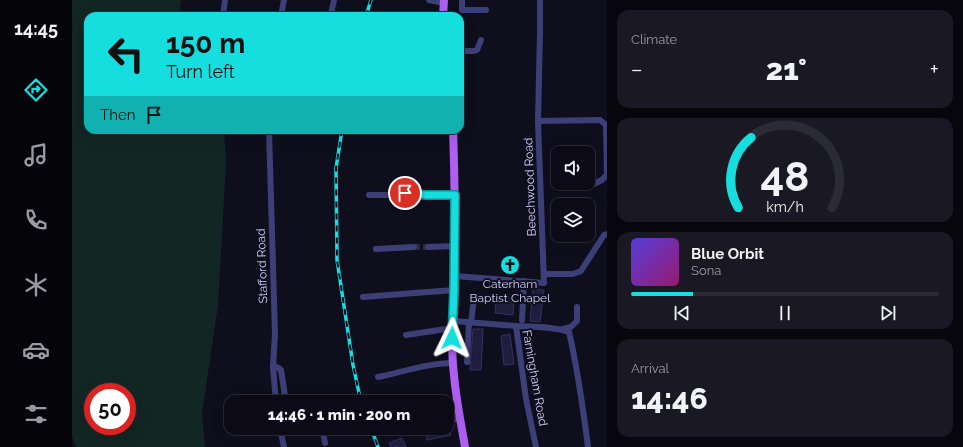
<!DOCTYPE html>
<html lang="en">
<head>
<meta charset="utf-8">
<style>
  body { margin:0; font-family:Raleway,sans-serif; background:#191823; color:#f1f3f6; height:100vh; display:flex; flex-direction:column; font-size:15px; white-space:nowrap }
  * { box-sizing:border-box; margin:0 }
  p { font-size:13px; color:#9a9aa1 }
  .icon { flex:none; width:22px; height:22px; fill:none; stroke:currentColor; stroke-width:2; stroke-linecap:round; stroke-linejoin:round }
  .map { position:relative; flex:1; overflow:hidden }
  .details { display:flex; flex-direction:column; gap:10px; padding:10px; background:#06060c; width:356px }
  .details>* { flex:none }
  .guide { position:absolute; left:12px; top:12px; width:380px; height:122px; border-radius:12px; box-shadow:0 4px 16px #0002,0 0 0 1px #2b2b35; background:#16dedf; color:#111; overflow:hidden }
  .controls { position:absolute; left:479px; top:146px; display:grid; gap:8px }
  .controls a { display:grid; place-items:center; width:44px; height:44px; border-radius:8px; background:#0b0a16; box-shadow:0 4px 16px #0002,0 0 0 1px #2b2b35; font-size:20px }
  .speed { position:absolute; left:12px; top:383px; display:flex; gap:8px; font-size:20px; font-weight:700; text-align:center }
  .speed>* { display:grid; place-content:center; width:52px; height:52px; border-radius:50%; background:#0b0a16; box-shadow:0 4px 16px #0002,0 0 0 1px #2b2b35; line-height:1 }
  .speed .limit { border:6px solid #d22; background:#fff; color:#111 }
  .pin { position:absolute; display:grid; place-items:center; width:34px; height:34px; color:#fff; margin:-17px; border:2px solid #fff; border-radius:50%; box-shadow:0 1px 4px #0007 }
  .me { position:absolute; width:44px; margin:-22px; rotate:2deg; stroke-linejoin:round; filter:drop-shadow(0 0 3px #0008) }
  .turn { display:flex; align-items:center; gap:14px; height:84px; padding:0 16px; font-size:18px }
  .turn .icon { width:52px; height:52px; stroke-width:2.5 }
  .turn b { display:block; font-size:28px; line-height:34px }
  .then { display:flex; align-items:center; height:38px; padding:0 16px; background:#0003; gap:8px; font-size:15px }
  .big { font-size:30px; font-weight:800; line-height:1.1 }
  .details .tile { flex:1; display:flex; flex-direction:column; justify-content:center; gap:6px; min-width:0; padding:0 14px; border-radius:12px; background:#191823 }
  .details .dial { align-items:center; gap:0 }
  .dial svg { height:104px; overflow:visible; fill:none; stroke:#2b2b35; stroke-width:7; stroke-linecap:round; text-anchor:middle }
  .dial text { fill:#f1f3f6; stroke:none }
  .song { display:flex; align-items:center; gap:12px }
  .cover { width:48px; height:48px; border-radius:6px; background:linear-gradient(135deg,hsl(250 70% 55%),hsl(320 70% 35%)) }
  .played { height:4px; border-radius:2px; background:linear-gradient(90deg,#16dedf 20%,#2b2b35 20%) }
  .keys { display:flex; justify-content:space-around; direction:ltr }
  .heat { display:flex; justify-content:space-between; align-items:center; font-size:22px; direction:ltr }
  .trip { position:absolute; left:152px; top:395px; width:230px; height:40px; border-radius:12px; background:#0b0a16; box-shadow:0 4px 16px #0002,0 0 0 1px #2b2b35; font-weight:800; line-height:40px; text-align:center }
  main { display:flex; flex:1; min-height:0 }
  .tab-bar { display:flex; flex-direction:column; width:72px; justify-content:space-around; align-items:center; background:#040409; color:#9a9aa1 }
  .tab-bar .icon { width:28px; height:28px }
  .tab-bar .on { color:#16dedf }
  .tab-bar b { font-size:18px; color:#f1f3f6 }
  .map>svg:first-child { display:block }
</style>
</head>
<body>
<main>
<nav class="tab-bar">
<b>14:45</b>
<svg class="icon on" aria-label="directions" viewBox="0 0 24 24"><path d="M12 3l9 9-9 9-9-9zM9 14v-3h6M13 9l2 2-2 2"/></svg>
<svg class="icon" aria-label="music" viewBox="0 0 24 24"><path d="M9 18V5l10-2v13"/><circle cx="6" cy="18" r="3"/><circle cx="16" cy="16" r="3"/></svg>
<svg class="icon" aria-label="phone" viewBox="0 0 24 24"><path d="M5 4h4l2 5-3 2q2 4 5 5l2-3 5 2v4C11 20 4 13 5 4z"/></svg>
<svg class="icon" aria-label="climate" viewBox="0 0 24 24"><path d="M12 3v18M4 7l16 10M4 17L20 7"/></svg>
<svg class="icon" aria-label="car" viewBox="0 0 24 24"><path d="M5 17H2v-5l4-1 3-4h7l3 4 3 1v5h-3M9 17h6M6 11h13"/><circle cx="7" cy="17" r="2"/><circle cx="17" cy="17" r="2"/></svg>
<svg class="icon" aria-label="filters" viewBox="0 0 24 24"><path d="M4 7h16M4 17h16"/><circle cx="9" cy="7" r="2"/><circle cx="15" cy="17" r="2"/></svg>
</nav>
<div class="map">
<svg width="535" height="447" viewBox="0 0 535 447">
  <rect width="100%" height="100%" fill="#0f0e1d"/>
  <path fill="#122624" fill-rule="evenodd" d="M0,0H109L107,16H16V130H152L154,163L146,305L130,414L133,447H4L0,436ZM21,392H55V426H21Z"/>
  <g fill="#1f1c3c" stroke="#363066">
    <polygon points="434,258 443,258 443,272 433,272"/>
    <polygon points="461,289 472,290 468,322 458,321"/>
    <polygon points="424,298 442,299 441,315 423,313"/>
    <polygon points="401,329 411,329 409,370 398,370"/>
    <polygon points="438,334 442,364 432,365 429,336"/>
    <polygon points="352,428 377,428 379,435 355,440"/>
    <polygon points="330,438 334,447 319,447 317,443"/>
  </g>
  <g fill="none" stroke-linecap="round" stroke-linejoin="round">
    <polyline stroke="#2c2b3e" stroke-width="6" stroke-dasharray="6 3" stroke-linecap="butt" points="342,247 356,247"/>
    <g stroke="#3d4078" stroke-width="6">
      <polyline points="357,0 372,3"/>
      <polyline points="390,0 390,10 414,10"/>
      <polyline points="259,14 262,0"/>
      <polyline points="151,16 153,0"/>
      <polyline points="209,16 212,0"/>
      <polyline points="388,51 402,51 405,50 409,40"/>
      <path d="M466,121L528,120L534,125L535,175C526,186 515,185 502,188"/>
      <polyline points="197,130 203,334 201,367 204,402"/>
      <polyline points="297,195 326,195 339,193 354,195 383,195"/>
      <polyline points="356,247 383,246"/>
      <polyline points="304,249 342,247"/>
      <polyline points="472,274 501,274 509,271 532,235 535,234"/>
      <polyline points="383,276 472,283 466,121 468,32 468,0"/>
      <polyline points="291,297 382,290"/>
      <polyline points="450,320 452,281"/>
      <polyline points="381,321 444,326 454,399 464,447"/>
      <polyline points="399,323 402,298"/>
      <path d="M444,326C461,327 480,326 497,332C506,370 511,408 516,447"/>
      <polyline points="491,329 499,327 505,321 505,307"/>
      <polyline points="334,335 381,328"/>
      <polyline points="395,362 397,322"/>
      <polyline points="201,367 205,367 209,370 214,402"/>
      <path d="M306,377C330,372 356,363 381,363"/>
      <polyline points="376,421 388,418"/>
      <polyline points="208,428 212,447"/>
      <polyline points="250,428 253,443"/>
      <polyline points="331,432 345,428"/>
    </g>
    <g stroke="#ad60f0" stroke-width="8">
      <polyline points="371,16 372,0"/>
      <path d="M381,130C383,180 383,229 383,278C382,311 378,343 382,375C384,399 389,423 393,447"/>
    </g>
    <defs>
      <g id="rail">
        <polyline points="294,16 299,0"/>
        <polyline points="270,130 264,168 265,260 281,365 289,402"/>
        <polyline points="299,428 306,447"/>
      </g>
    </defs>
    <use href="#rail" stroke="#16dedf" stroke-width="3.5"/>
    <use href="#rail" stroke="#0f0e1d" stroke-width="2" stroke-dasharray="6" stroke-linecap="butt"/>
  </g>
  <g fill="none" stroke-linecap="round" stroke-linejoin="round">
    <defs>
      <polyline id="route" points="333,193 354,195 383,195 382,290 380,338"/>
    </defs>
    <use href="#route" stroke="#0e9091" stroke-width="10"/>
    <use href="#route" stroke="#16dedf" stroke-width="7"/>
  </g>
  <defs>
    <symbol id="church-disc" viewBox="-11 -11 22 22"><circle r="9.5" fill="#16dedf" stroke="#0f0e1d"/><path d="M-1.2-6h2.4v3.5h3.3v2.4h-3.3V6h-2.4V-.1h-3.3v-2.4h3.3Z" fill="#111"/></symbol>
  </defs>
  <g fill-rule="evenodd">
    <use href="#church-disc" x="427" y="254" width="22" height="22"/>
  </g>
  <g text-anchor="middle" stroke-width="4" stroke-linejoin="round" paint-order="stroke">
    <g font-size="12" fill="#d0cffa" stroke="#0f0e1d">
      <text transform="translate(458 187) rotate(-92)" y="4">Beechwood Road</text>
      <text transform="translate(190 266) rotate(-92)" y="4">Stafford Road</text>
      <text transform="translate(463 378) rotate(80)" y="4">Farningham Road</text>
    </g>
    <g font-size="12" fill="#d0cffa" stroke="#0f0e1d">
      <text x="438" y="288">Caterham<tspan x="438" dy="14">Baptist Chapel</tspan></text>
    </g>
  </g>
</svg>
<div class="controls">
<a><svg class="icon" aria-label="sound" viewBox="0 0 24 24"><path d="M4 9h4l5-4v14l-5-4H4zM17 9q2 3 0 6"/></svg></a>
<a><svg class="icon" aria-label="layers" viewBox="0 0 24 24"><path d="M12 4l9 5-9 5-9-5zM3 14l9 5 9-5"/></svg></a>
</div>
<div class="speed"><div class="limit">50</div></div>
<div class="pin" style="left:333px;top:193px;background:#d93025"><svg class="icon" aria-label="arrive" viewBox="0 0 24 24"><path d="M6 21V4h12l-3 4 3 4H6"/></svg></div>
<svg class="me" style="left:380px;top:338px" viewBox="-20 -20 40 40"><path d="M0-17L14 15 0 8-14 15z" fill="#16dedf" stroke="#fff" stroke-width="4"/></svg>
<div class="trip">14:46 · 1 min · 200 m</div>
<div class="guide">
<div class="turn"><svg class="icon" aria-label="left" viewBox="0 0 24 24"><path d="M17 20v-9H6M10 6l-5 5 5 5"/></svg><div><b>150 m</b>Turn left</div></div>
<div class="then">Then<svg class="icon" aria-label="arrive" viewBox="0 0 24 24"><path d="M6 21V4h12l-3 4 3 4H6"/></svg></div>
</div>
</div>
<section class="details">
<div class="tile"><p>Climate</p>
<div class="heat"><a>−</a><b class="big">21°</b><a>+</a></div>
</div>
<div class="tile dial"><svg viewBox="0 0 100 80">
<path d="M14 69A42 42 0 1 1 86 69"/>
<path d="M14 69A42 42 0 0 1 24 15" stroke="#16dedf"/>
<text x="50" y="56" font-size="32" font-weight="700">48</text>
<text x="50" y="72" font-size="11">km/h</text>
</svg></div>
<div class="tile">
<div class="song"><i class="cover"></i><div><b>Blue Orbit</b><p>Sona</p></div></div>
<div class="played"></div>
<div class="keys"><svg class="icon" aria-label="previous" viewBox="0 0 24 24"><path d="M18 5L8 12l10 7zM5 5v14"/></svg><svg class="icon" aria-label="pause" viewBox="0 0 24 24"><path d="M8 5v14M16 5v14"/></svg><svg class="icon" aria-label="next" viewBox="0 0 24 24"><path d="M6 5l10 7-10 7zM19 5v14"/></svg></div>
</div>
<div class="tile"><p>Arrival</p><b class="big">14:46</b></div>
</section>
</main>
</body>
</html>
